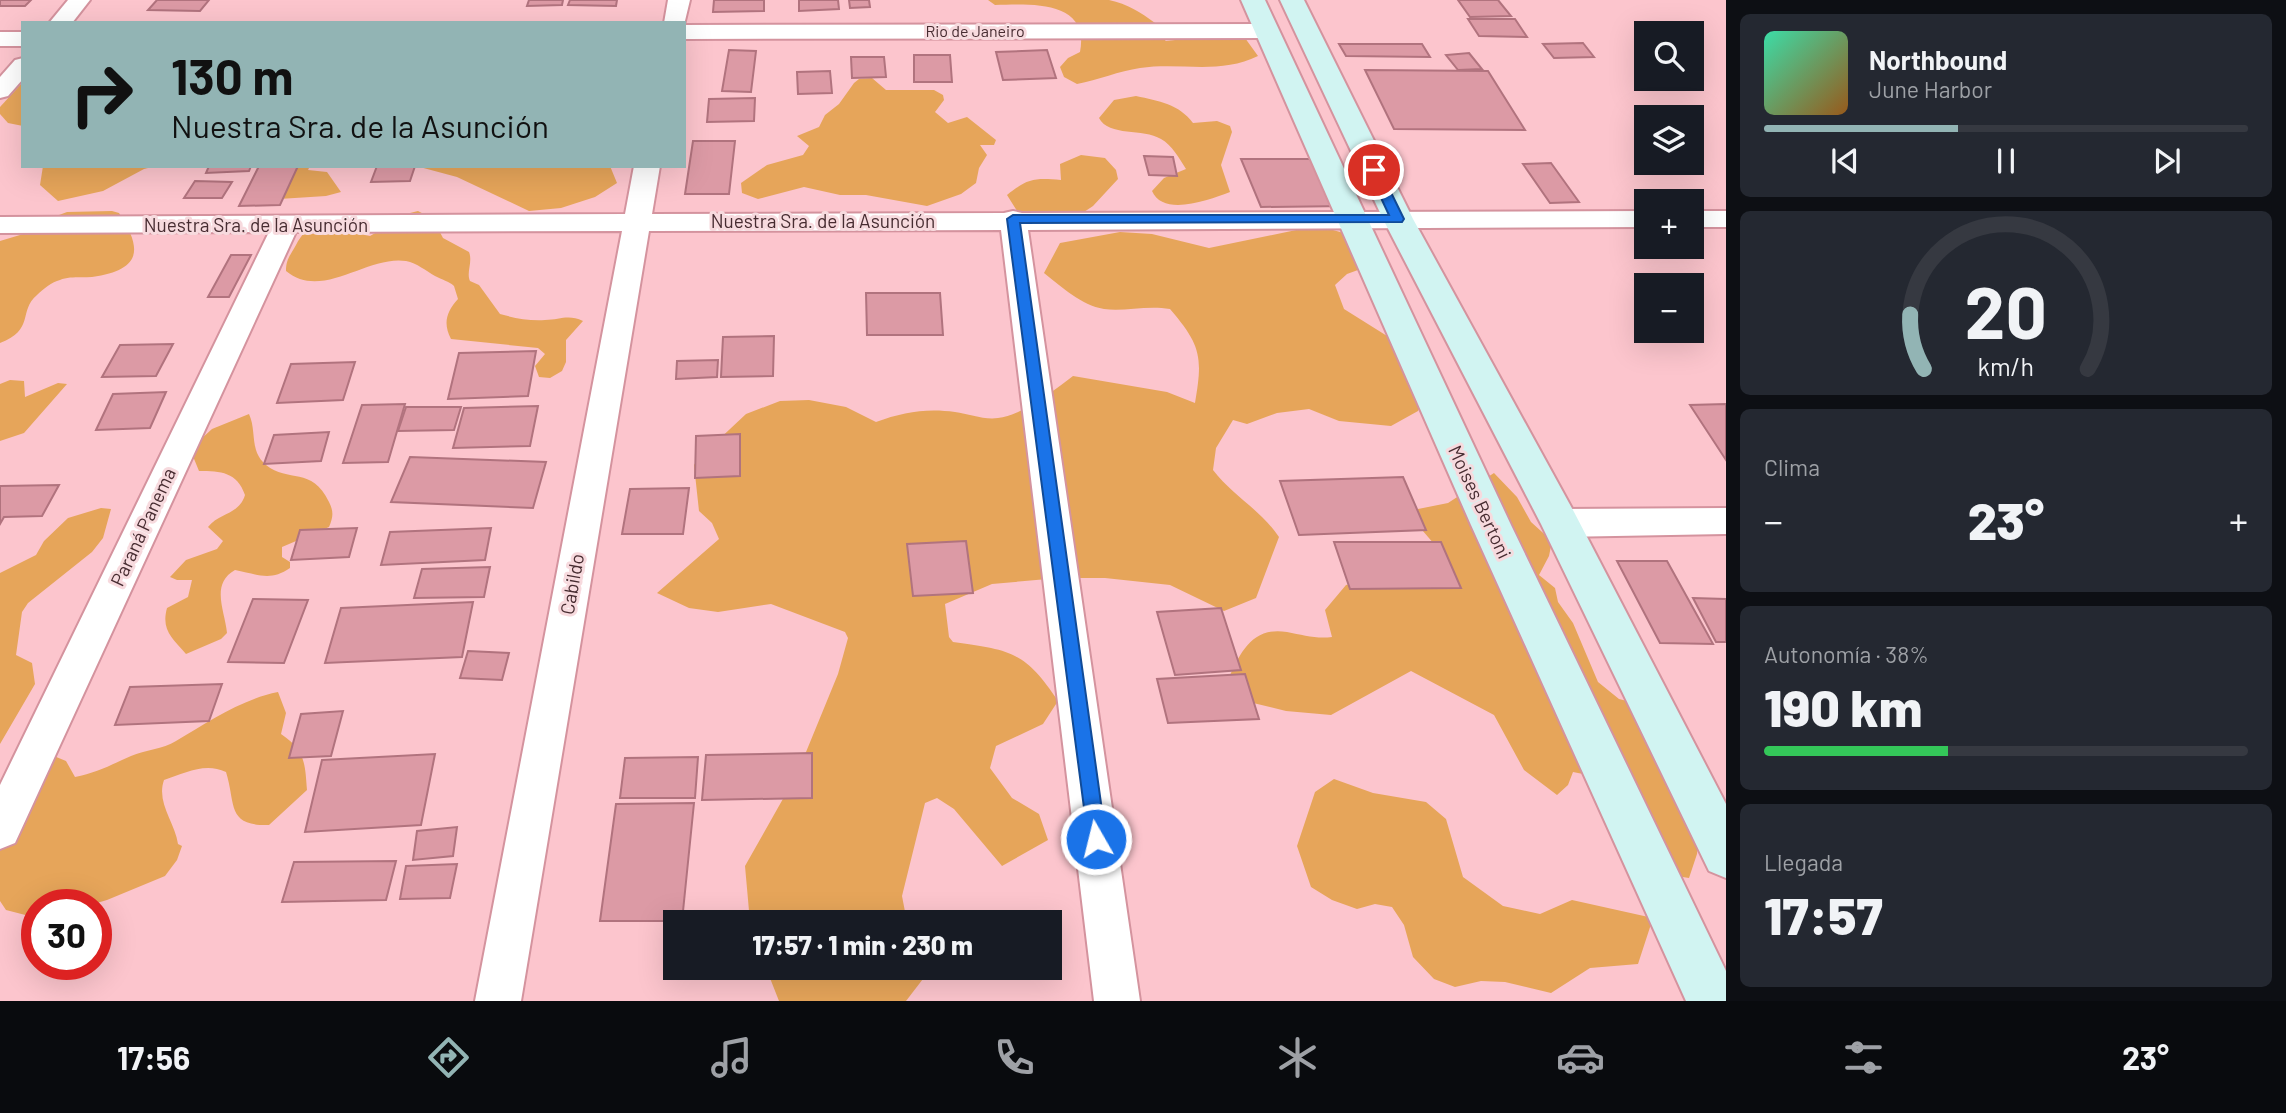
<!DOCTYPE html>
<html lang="es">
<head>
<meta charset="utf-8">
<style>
  body { margin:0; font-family:Barlow,sans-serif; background:#242831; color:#f1f3f6; height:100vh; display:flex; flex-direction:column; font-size:26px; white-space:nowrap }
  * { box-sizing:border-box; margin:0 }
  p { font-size:23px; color:#9ea1a6 }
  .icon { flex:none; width:38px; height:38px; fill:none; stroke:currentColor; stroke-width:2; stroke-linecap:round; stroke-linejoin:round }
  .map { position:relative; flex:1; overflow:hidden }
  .panel { display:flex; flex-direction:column; gap:14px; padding:14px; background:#0d0f14; width:560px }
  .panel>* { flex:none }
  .banner { position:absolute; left:21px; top:21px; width:665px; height:147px; border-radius:0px; box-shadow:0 7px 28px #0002; background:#92b4b4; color:#111; overflow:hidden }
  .tools { position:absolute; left:1634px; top:21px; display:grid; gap:14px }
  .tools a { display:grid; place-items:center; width:70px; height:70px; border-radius:0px; background:#171b24; box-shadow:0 7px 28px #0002; font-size:35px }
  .speed { position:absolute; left:21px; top:889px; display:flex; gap:14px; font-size:35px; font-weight:700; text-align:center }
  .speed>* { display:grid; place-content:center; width:91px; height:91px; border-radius:50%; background:#171b24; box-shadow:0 7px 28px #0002; line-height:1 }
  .speed .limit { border:10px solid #d22; background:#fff; color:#111 }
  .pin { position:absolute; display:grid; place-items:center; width:60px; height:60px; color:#fff; margin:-30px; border:4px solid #fff; border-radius:50%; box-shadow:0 2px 7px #0007 }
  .me { position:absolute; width:77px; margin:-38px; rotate:352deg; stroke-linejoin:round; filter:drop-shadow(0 0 5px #0008) }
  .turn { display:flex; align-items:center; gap:24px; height:147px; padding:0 35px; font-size:32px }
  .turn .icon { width:91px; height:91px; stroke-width:2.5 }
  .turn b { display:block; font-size:49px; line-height:60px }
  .big { font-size:52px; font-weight:800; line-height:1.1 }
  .panel .card { flex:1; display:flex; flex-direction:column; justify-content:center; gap:10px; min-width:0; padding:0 24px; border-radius:10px; background:#242831 }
  .panel .dial { align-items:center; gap:0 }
  .dial svg { height:182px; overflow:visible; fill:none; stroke:#363941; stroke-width:7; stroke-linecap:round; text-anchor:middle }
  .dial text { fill:#f1f3f6; stroke:none }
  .song { display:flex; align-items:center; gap:21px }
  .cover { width:84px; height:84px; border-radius:10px; background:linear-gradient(135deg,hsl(160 70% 55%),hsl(30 70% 35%)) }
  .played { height:7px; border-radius:4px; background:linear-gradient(90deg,#92b4b4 40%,#363941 40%) }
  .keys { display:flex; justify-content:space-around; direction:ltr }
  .heat { display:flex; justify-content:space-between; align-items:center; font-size:38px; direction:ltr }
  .charge { height:10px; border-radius:5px; background:linear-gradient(90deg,#34c759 38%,#363941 0) }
  .trip { position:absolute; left:663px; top:910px; width:399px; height:70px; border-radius:0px; background:#171b24; box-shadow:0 7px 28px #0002; font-weight:800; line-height:70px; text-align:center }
  .tabs { display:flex; height:112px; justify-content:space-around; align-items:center; background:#090b0e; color:#9ea1a6 }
  .tabs .icon { width:49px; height:49px }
  .tabs .on { color:#92b4b4 }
  .tabs b { font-size:32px; color:#f1f3f6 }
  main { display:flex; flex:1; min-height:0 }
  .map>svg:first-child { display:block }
</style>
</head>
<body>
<main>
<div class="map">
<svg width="1726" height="1001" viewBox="0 0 1726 1001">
  <rect width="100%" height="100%" fill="#fcc5cd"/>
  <g fill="#e6a55a">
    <path d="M988,0H1109C1128,4 1140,12 1155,23L1157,34L1166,41L1238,33L1245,38L1258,56C1220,75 1180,62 1140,68C1119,71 1098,80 1077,84L1064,77L1060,67L1068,58L1080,52C1090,0 1031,4 995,5Z"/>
    <polygon points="872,78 886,90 934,90 943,95 944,100 935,112 948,123 967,117 996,140 994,145 980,145 987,155 979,168 976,183 961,194 927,206 866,195 840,195 804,187 758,199 742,193 741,183 767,165 803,155 809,146 797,136 819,127 825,115 839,104 854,83 859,79"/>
    <polygon points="23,82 23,126 8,123 0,114 0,107"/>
    <path d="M1136,96C1159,101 1179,104 1193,123L1217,121L1230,126L1232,132L1221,165L1230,192C1209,200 1163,217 1152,191L1164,178L1186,169C1179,158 1172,145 1161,139C1143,128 1109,137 1099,118L1114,100Z"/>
    <path d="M1081,155L1105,158L1116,170L1118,179L1093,206L1084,212H1042L1038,218L1019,214L1007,195C1028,178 1035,178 1061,180L1060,164Z"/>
    <polygon points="43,166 156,166 144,169 103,191 58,201 40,185"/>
    <polygon points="289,166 310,166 308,170 327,172 341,192 326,196 279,199"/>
    <polygon points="416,166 610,166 617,183 595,197 561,208 529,211 457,177"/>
    <path d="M112,211L119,213C144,251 140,270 92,277C82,278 69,276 60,280C52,282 43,289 37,295C18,311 35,330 0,343V241L30,232L38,223L67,212Z"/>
    <path d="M418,211L433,219L443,238L469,252C473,262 466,272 470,281L479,285L500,314C514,318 529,321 545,320C560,320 568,314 583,321L566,340V362L562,371L550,378L539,377L535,366L545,354L538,348L451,339C443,324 446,312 458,299L454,286C449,281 442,280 435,276C426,271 417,263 406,261C367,255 322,301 286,271C286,259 290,256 296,245C309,221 329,211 357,216L360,234L370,236L410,213Z"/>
    <path d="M1326,228L1347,234L1377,263L1347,274L1335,285L1344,309L1411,351L1422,402L1418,411L1391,426L1339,421L1309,409L1277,413L1247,424L1233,420L1216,448L1213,470C1233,496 1261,510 1279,537L1256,598L1224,611L1170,585L1105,578H1059L992,584L945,604L949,637L953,642C1010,650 1025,651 1058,701L1043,724L996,746L990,768L1012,798L1039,814L1048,840L1002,866L954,809L937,798L925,803L902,896L907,922H750L745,866L797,774L838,674L848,638L845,632L771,604L718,612L689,608L657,593L719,539L712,523L699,511L694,465L698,459L746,414L780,401L809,400L846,407L876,422C903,412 927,408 955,412C969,414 984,420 998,418C1021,416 1055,390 1073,376L1167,392L1195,403C1203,357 1201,345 1170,309C1146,305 1124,312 1104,309C1081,305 1062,287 1044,273L1060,243L1120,232L1152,234L1209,248L1301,229Z"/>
    <polygon points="10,380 24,381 25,397 58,383 67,384 24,433 0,441 0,384"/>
    <path d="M249,414C257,431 249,451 266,465C288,483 312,466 329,502C334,512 333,517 329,527L282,547V557L290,562V568C270,582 257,574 235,570C210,584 225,611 227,633L221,639L186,654C172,638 161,630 167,608L188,597L192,580H177L170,577L186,560L217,549L223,541L208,527C220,512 239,515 245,495C237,472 221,471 199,471L190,449L212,429Z"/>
    <path d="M1494,473L1517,497L1531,522L1552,541L1549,556L1539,575L1555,588L1558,602L1573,623L1598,682L1619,699L1639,704L1700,822L1697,854L1689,878L1670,875L1588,775L1573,772L1568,785L1557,795L1524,770L1494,715L1411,671L1331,715L1286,711L1249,702L1228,680C1240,653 1252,626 1287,632C1303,635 1316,639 1332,637L1325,610L1346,585L1364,581L1441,552L1416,523L1418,509L1448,503Z"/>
    <polygon points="101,508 111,509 103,538 92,552 28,603 22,612 16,655 32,663 35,684 0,744 0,573 36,555 44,541 68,518"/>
    <path d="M278,692L286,713L281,734C305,750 305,763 307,790L269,825C226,826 236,804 226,772C205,762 185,773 164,780C156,803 175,822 178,844L182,846L177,860L165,876L107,900L90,905H37V918L6,910L0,901V829L49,754L66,761L75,777C96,773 111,765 131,756C145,750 163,749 176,741C208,722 242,699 278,692Z"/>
    <polygon points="1334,779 1373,793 1426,802 1446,819 1463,877 1503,906 1540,914 1572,900 1653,918 1638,964 1590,968 1551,993 1505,982 1481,981 1455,987 1434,979 1413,957 1404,925 1392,907 1375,904 1357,909 1332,900 1311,887 1297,846 1315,792"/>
    <polygon points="766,968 923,968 926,975 906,1001 779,1001"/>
  </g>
  <g fill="#dc9aa5" stroke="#b1737e" stroke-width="2">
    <polygon points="0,0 31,0 25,6 0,6"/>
    <polygon points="157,0 209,0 200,11 148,10"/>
    <polygon points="529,0 563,0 562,5 527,6"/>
    <polygon points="570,0 617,0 616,6 568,5"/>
    <polygon points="714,0 764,0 764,11 713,12"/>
    <polygon points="799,0 838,0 839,9 799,11"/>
    <polygon points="849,0 869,0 870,7 850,8"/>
    <polygon points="1458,0 1498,0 1511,16 1470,17"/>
    <polygon points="1468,19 1515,19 1527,37 1479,36"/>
    <polygon points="1583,43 1594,57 1554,58 1543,44"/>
    <polygon points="1339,44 1422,44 1430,57 1346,56"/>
    <polygon points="729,50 756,51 751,92 722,91"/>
    <polygon points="1047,50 1056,78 1003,80 996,52"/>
    <polygon points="1469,53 1482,69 1458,70 1446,55"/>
    <polygon points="914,55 950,55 952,82 914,82"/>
    <polygon points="851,57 884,57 886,77 852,78"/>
    <polygon points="1365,70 1488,71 1525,130 1394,129"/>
    <polygon points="830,71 832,93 798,94 797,72"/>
    <polygon points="755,98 754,121 707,122 709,99"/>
    <polygon points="693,141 735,141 729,194 685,194"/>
    <polygon points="1144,156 1173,157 1177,176 1149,175"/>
    <polygon points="1241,159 1323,159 1346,206 1261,207"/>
    <polygon points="1551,163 1579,202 1550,203 1523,164"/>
    <polygon points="209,166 251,166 249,171 206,173"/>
    <polygon points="259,166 298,166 280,205 239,206"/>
    <polygon points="377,166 415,166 410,181 371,182"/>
    <polygon points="195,181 232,182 222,198 184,198"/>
    <polygon points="231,255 251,255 229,297 208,297"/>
    <polygon points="866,293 940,293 943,335 867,335"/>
    <polygon points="774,336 773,376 721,377 723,337"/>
    <polygon points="173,344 156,376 102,377 120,345"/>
    <polygon points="536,351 528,396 448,399 459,353"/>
    <polygon points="718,360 717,377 676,379 677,361"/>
    <polygon points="355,362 343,400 277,403 291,364"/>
    <polygon points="166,392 150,428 96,430 113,394"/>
    <polygon points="405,404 388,462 343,463 362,405"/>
    <polygon points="1726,404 1726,460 1690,405"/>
    <polygon points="538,406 530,446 453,448 464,408"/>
    <polygon points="406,407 461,407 454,430 398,431"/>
    <polygon points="329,432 321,461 264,464 274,435"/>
    <polygon points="740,434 740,476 695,478 696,436"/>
    <polygon points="410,457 546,462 533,508 391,502"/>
    <polygon points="1403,477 1426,530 1299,535 1280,481"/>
    <polygon points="59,485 42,516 4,517 0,524 0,486"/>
    <polygon points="689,488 683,534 622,534 630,489"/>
    <polygon points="357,528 349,557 291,560 300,530"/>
    <polygon points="491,528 485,560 381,565 390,532"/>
    <polygon points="966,541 973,593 913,596 907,544"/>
    <polygon points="1334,542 1441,542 1461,588 1350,589"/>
    <polygon points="1617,561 1667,561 1713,644 1660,643"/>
    <polygon points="490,567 484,597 414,598 422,569"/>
    <polygon points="1693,598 1726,599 1726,642 1716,642"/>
    <polygon points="253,599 308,600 284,663 228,662"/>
    <polygon points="473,602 462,657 325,663 341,608"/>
    <polygon points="1221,608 1241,670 1175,675 1157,612"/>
    <polygon points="468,651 509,653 502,680 460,678"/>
    <polygon points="1245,674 1259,719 1168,723 1157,679"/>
    <polygon points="222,684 209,721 115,725 130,687"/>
    <polygon points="343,711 331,756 289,758 301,714"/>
    <polygon points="812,753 812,798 702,800 706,755"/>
    <polygon points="435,754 421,825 305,832 322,760"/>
    <polygon points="698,757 695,798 620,798 625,758"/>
    <polygon points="694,803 682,921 600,921 616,804"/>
    <polygon points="457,827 453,856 413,860 417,831"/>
    <polygon points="396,861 386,900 282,902 294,862"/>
    <polygon points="457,864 450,898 400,899 406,866"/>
  </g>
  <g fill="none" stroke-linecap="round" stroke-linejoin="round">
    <defs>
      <g id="street">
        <polygon points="68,0 90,0 72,23 49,23"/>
        <polygon points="668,0 690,0 684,25 1266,24 1274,26 1277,31 1274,36 1266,38 684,39 684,23 664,23"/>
        <rect x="0" y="32" width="23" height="14"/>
        <polygon points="23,58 23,79 8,96 0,98 0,77 15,60"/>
        <polygon points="634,166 660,166 652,214 1004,213 1013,211 1022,213 1647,211 1647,227 1028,230 1140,1001 1094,1001 1001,230 649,231 521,1001 475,1001 622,231 296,232 15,843 0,849 0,785 269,232 0,233 0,217 625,214"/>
        <rect x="1692" y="211" width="34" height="16"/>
        <polygon points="1726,508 1726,534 1560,537 1548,533 1543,523 1548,513 1560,509"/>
      </g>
      <g id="secondary">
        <polygon points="1241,0 1265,0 1511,525 1726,971 1726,1001 1686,1001 1471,525"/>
        <polygon points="1280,0 1304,0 1413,219 1574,512 1726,804 1726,878 1709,871 1541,524 1383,219"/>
      </g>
    </defs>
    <use href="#street" stroke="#d4939e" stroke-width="4"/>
    <use href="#secondary" stroke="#d4939e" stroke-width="4"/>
    <use href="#street" fill="#fff" fill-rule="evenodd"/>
    <use href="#secondary" fill="#d1f4f2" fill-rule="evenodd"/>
  </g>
  <polygon fill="#1a73e8" stroke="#114b97" stroke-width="2" points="1374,167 1380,170 1404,219 1402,222 1020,223 1106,839 1103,846 1096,849 1089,846 1007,219 1013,215 1389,215 1368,170"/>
  <g text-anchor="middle" stroke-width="6" stroke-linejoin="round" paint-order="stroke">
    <g font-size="16" fill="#472c31" stroke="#f7dade">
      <text x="975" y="37">Rio de Janeiro</text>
    </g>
    <g font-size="19" fill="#472c31" stroke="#f7dade">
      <text x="823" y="228">Nuestra Sra. de la Asunción</text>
      <text x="256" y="232">Nuestra Sra. de la Asunción</text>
      <text transform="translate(1480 502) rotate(65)" y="7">Moises Bertoni</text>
      <text transform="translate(143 527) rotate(-65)" y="7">Paraná Panema</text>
      <text transform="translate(572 584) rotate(-80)" y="7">Cabildo</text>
    </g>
  </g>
</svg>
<div class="tools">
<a><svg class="icon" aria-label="search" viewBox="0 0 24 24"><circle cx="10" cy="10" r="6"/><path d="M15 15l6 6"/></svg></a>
<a><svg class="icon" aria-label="layers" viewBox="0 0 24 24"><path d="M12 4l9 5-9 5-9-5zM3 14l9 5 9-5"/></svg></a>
<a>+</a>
<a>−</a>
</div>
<div class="speed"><div class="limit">30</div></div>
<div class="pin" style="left:1374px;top:170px;background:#d93025"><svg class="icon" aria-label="arrive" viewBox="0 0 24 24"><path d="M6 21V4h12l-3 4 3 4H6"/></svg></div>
<svg class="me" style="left:1096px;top:839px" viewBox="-20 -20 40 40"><circle r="17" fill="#1a73e8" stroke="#fff" stroke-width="3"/><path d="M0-11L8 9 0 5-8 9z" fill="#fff"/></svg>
<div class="trip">17:57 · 1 min · 230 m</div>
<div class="banner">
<div class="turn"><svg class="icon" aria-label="right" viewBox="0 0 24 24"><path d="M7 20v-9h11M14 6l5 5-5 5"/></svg><div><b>130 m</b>Nuestra Sra. de la Asunción</div></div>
</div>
</div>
<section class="panel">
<div class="card">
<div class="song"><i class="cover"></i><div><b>Northbound</b><p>June Harbor</p></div></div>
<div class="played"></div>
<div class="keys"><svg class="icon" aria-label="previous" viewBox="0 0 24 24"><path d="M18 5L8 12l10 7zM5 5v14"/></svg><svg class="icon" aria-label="pause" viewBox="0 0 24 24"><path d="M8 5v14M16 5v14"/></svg><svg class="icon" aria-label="next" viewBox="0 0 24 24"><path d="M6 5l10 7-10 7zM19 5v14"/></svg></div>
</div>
<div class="card dial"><svg viewBox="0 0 100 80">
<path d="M14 69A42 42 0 1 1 86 69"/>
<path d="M14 69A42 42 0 0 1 8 45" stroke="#92b4b4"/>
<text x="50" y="56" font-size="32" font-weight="700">20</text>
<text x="50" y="72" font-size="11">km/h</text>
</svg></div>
<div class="card"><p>Clima</p>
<div class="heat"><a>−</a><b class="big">23°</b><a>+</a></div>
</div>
<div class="card"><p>Autonomía · 38%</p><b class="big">190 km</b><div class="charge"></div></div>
<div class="card"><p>Llegada</p><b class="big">17:57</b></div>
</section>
</main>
<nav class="tabs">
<b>17:56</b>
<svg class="icon on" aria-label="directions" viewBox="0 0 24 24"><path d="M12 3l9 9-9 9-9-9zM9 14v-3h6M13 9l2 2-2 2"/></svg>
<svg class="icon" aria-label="music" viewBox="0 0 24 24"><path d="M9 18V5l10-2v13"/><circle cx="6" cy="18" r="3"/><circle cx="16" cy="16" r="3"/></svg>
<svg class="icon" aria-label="phone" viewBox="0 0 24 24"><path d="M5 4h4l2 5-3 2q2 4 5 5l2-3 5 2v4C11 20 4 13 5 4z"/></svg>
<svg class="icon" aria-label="climate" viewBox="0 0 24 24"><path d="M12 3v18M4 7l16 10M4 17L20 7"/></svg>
<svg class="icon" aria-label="car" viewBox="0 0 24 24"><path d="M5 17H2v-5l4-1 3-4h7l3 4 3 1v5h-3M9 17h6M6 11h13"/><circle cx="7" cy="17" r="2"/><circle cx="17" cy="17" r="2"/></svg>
<svg class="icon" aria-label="filters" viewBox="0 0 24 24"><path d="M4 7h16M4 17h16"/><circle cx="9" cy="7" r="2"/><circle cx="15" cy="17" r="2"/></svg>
<b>23°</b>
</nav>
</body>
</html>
